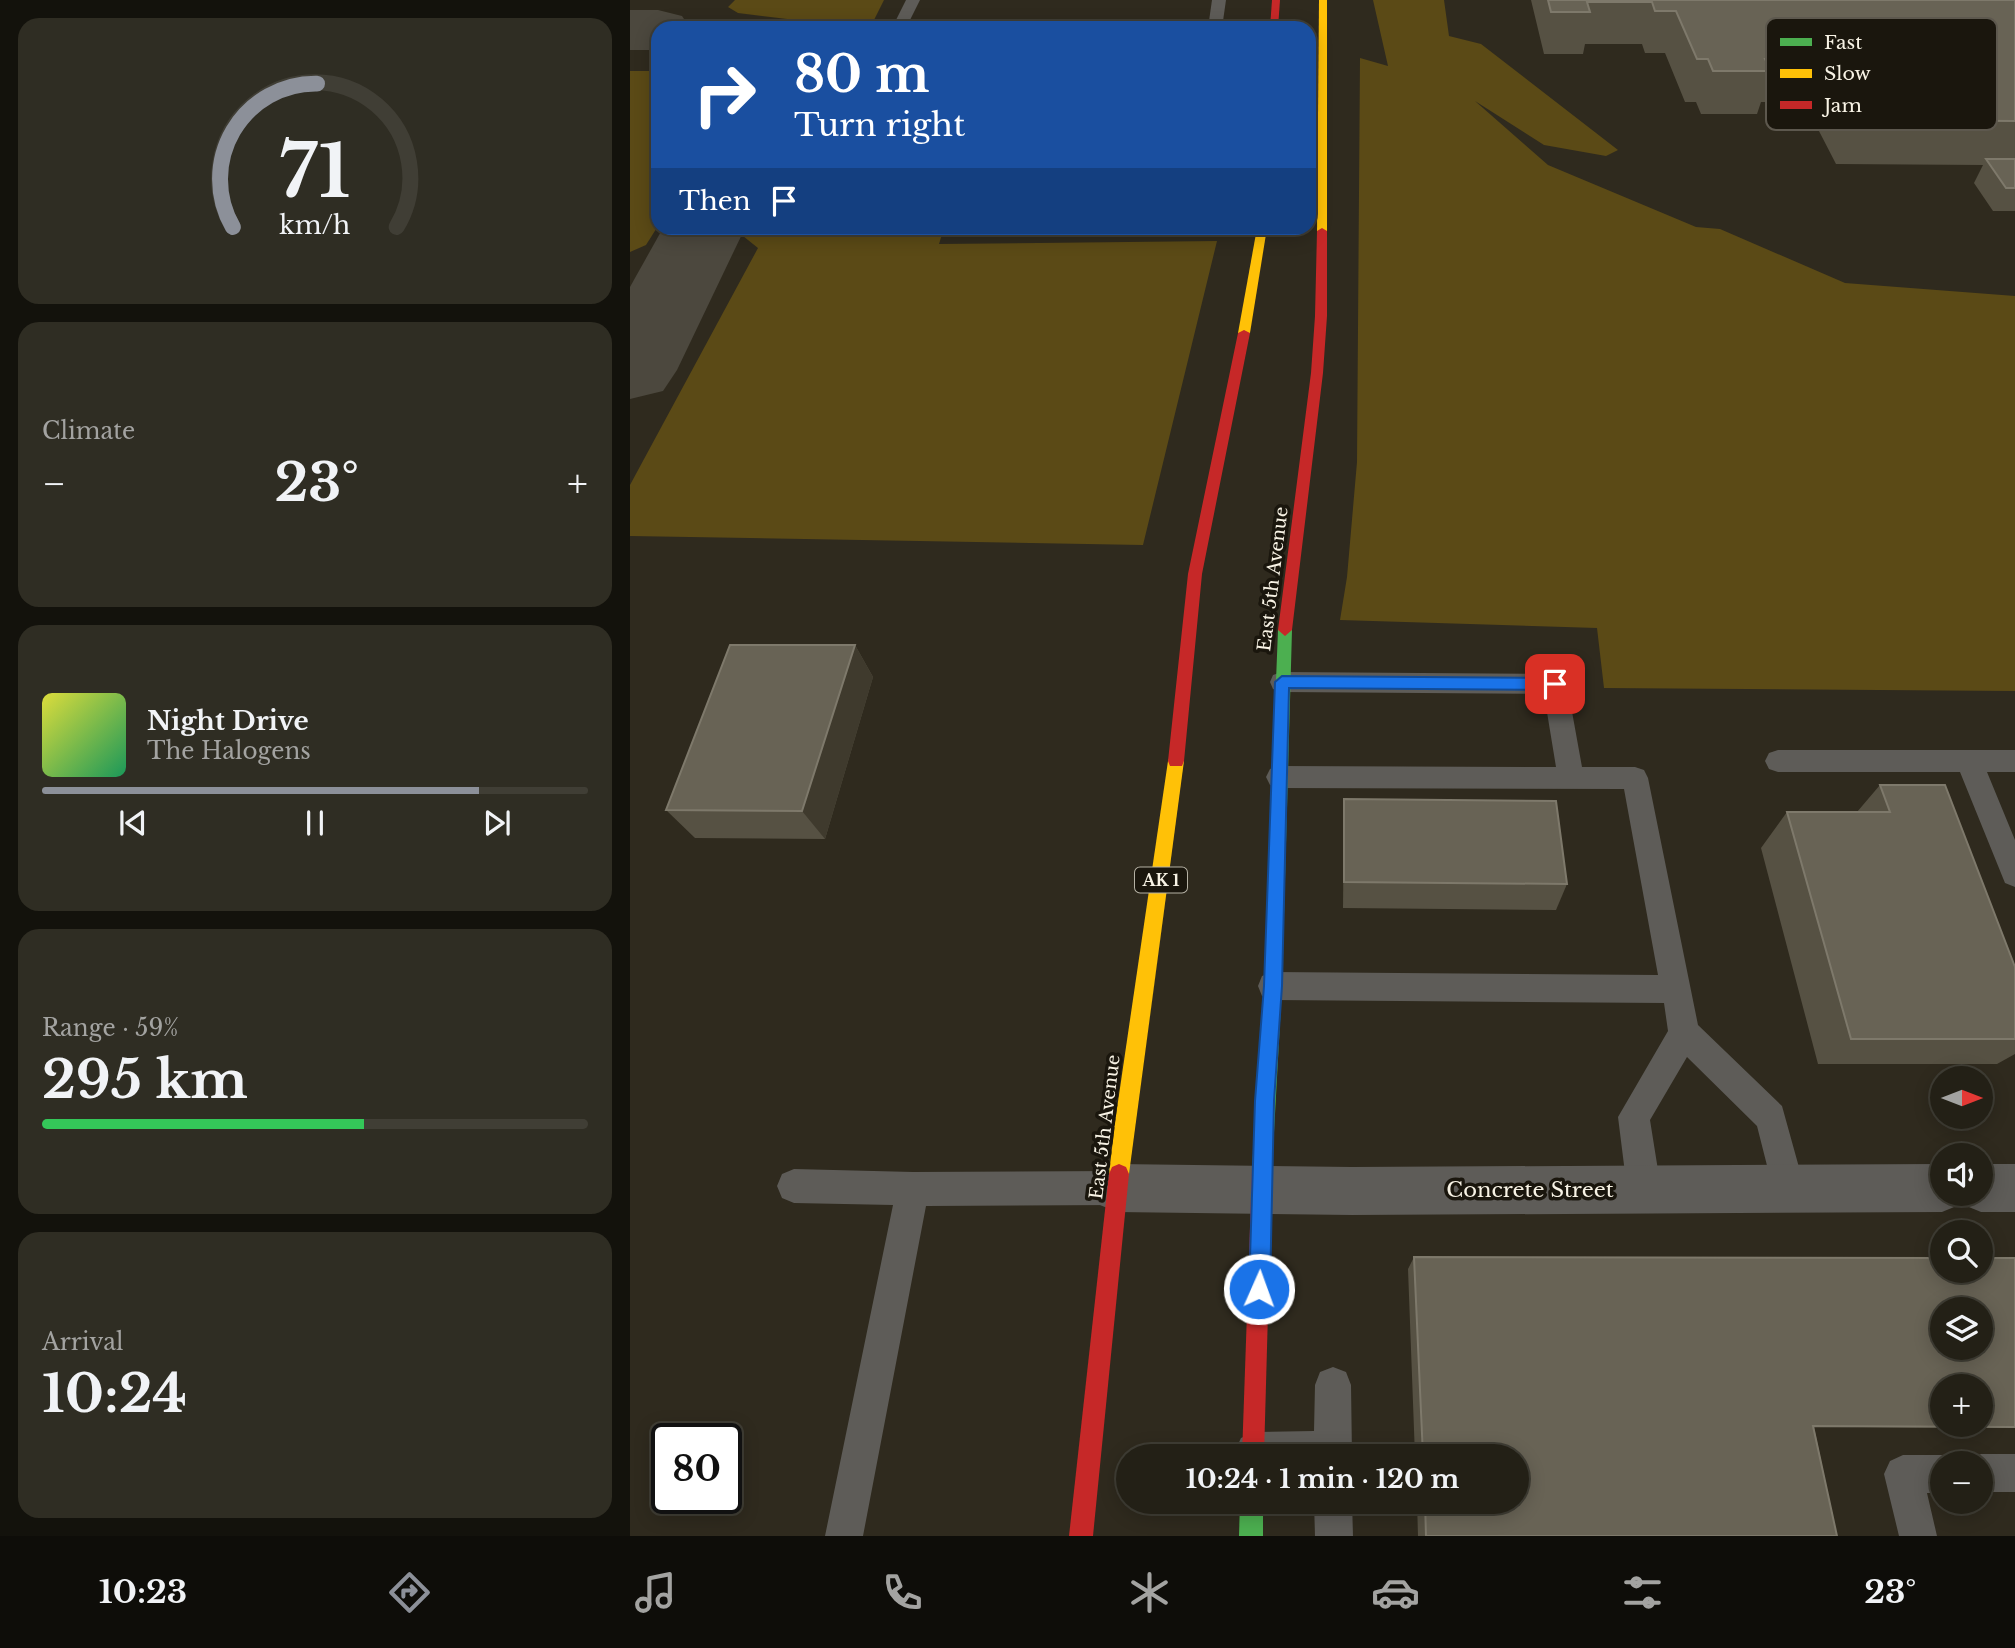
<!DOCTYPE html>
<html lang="en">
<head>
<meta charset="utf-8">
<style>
  body { margin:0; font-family:"Libre Baskerville",serif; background:#2f2d23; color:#f1f3f6; height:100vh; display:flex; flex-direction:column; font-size:26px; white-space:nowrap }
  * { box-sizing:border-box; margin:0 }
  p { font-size:23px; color:#a3a3a1 }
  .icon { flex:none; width:38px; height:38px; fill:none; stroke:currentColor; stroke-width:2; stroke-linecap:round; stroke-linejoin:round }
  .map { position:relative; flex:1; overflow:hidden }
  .drawer { display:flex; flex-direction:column; gap:18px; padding:18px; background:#13120c; width:630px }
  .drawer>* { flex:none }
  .top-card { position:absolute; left:21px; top:21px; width:665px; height:214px; border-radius:21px; box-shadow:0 4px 18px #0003,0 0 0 2px #403e35; background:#1a4fa0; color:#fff; overflow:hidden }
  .needle { width:46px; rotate:90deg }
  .fabs { position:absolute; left:1300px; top:1066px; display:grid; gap:14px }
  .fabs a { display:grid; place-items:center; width:63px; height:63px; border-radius:50%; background:#232016; box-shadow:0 4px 18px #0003,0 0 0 2px #403e35; font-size:35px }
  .speed { position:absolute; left:21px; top:1423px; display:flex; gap:14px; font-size:35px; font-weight:700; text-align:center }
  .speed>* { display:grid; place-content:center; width:91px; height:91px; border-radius:50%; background:#232016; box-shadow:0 4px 18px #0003,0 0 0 2px #403e35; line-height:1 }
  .speed .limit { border:4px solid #111; border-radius:10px; background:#fff; color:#111 }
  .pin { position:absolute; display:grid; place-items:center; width:60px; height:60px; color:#fff; margin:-30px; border-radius:14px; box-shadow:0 4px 10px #0006 }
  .me { position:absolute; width:77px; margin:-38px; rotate:2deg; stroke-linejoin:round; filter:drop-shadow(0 0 5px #0008) }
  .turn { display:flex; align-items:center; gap:24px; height:147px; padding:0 28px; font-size:32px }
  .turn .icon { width:91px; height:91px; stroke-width:2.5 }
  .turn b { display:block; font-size:49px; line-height:60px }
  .then { display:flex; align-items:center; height:66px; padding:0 28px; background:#0003; gap:14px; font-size:26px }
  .big { font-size:52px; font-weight:700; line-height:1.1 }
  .drawer .card { flex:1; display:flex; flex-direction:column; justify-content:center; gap:10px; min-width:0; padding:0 24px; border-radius:21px; background:#2f2d23 }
  .drawer .dial { align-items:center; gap:0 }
  .dial svg { height:182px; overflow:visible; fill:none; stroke:#403e35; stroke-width:7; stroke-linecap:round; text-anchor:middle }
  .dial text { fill:#f1f3f6; stroke:none }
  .song { display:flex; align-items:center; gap:21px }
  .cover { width:84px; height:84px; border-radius:10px; background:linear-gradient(135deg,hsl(60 70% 55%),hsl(150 70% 35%)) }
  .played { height:7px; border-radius:4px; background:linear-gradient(90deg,#8c9099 80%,#403e35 80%) }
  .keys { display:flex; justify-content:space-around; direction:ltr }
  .heat { display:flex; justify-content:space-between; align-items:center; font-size:38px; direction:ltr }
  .charge { height:10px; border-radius:5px; background:linear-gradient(90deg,#34c759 59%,#403e35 0) }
  .trip { position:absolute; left:486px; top:1444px; width:413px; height:70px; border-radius:35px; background:#232016; box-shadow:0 4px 18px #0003,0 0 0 2px #403e35; font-weight:700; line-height:70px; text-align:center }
  .dock { display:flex; height:112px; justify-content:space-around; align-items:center; background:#0e0d09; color:#a3a3a1 }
  .dock .icon { width:49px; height:49px }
  .dock .selected { color:#8c9099 }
  .dock b { font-size:32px; color:#f1f3f6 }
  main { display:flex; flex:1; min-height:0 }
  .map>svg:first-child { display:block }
</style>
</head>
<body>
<main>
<section class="drawer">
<div class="card dial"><svg viewBox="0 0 100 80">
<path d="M14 69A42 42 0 1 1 86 69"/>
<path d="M14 69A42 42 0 0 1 51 6" stroke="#8c9099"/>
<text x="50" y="56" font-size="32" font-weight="700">71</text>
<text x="50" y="72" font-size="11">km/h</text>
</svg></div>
<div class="card"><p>Climate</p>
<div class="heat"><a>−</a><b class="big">23°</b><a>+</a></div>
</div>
<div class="card">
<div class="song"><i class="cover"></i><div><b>Night Drive</b><p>The Halogens</p></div></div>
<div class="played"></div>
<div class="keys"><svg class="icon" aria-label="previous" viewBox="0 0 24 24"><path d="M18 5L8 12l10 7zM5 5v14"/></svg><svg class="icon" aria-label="pause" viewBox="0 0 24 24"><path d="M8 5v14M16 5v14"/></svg><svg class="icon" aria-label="next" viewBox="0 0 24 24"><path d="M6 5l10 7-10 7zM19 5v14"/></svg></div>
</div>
<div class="card"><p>Range · 59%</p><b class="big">295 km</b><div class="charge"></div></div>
<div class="card"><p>Arrival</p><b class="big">10:24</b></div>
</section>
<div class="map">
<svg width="1385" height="1536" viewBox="0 0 1385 1536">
  <rect width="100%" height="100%" fill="#2f2a1e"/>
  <g fill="#5b4a16">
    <polygon points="105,0 254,0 240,28 182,28 157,19 108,13 98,7"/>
    <polygon points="743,0 814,0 819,36 851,44 988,150 976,156 914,145 845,101 918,165 1066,227 1090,229 1215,283 1385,296 1385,691 974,688 967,628 710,620 717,577 727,462 730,58 758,66"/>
    <polygon points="0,71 28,71 28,226 16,245 0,252"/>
    <polygon points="114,228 314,228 309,244 587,241 513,545 0,536 0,485 128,248 113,236"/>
  </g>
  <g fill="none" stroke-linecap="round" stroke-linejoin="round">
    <g fill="#4c483e" fill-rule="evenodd">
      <polygon points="0,10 28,10 52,16 60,28 28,28 28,50 0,50"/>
      <polygon points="33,228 115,228 47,370 33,391 0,399 0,287"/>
    </g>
    <g fill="#5e5c58" fill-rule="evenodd">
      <polygon points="276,0 290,0 276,28 262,28"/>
      <polygon points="582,0 596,0 592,28 578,28"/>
      <path d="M406,228H476C468,236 414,236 406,228Z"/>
      <polygon points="652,672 925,674 934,677 937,684 952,767 1005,767 1014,770 1018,778 1068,1025 1152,1106 1175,1189 1170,1201 1158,1206 1146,1201 1127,1126 1057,1057 1020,1120 1031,1189 1026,1201 1014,1206 1002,1201 997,1189 988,1117 1038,1031 1034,1003 643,1000 632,996 628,986 632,976 643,972 1028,975 994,789 649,788 640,785 636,777 640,769 649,766 926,767 914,694 652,692 643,689 640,682 643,675"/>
      <polygon points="1148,750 1385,750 1385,772 1357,772 1385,840 1385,887 1375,883 1330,772 1148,772 1139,769 1135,761 1139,753"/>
      <polygon points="164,1169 283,1172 487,1171 499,1176 504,1188 499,1200 487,1205 296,1206 233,1536 195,1536 263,1205 164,1203 152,1198 147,1186 152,1174"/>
      <polygon points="703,1367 716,1372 721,1385 722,1456 607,1456 605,1451 611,1438 624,1432 684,1431 685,1385 690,1372"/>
      <polygon points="1351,1454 1385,1454 1385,1492 1351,1492 1351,1463 1336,1463 1338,1460"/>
      <polygon points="1273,1455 1312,1455 1325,1461 1326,1463 1312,1463 1312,1493 1297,1493 1307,1536 1269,1536 1254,1474 1260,1461"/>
      <polygon points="684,1502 722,1502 723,1536 685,1536"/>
    </g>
    <polygon fill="#5e5c58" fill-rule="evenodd" points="487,1164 722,1167 1312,1164 1312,1194 1351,1194 1351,1164 1385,1164 1385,1212 1351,1212 1334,1205 1332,1200 1329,1205 1312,1212 722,1215 487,1212 470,1205 463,1188 470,1171"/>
    <g fill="#4caf50" fill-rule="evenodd">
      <polygon points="655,624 662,630 652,986 642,1169 639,1176 632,1179 625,1176 622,1169 634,986 648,630"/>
      <polygon points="610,1502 633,1502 633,1536 609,1536"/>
    </g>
    <g fill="#ffc107" fill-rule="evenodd">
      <polygon points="689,0 697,0 697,231 692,234 687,231"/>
      <polygon points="627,228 637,228 620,333 614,336 608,333"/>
      <polygon points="546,754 552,756 554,761 499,1174 496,1181 489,1184 482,1181 479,1174 485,1122 538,761 540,756"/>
    </g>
    <g fill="#c62828" fill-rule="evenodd">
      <polygon points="642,0 650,0 648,28 640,28"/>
      <polygon points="692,228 697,231 697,316 693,373 662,630 655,636 648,630 681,373 685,316 687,231"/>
      <polygon points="614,330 620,333 572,574 554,761 552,766 540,766 538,761 558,574 608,333"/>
      <polygon points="632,1159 639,1162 642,1169 634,1456 612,1456 622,1169 625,1162"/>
      <polygon points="489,1164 496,1167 499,1174 463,1536 439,1536 479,1174 482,1167"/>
    </g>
  </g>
  <g fill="#565143">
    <polygon points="901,0 1385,0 1385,211 1363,211 1344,183 1353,165 1206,164 1174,102 1131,102 1127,114 1071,114 1066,102 1055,102 1035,53 1015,53 1012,44 955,44 953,54 914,54"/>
    <polygon points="225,645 243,677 195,839 65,838 36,810"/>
    <polygon points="1250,785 1385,967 1385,1054 1367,1064 1188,1064 1131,848 1157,812 1227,812"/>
    <polygon points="714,799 937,884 926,910 713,908"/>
    <polygon points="784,1257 1385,1258 1385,1428 1184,1427 1207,1536 788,1536 787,1502 887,1502 887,1456 785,1456 778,1269"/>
  </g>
  <polygon fill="#3f3a2d" points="225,645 243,677 195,839 172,811"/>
  <g fill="#686355" stroke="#7e796b" stroke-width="2" fill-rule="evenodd">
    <polygon points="918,0 1385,0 1385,121 1223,120 1190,59 1135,59 1141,71 1083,71 1078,59 1067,59 1046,11 1025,11 1022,2 957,2 960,12 921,12"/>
    <polygon points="1356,159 1385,159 1385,188 1376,188"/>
    <polygon points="100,645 225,645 172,811 36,810"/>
    <polygon points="1250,785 1315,785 1385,967 1385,1039 1221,1039 1157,812 1260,812"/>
    <polygon points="714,799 926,801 937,884 714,882"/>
    <path d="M784,1257L1312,1258V1270H1351V1258H1385V1427L1183,1426L1207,1536H796L795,1502H887V1456H793ZM1312,1309H1351V1348H1312ZM1312,1386H1351V1424H1312Z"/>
  </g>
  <polygon fill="#1a73e8" stroke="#114b97" stroke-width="2" points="652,676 925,678 933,684 925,690 659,688 652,986 644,1101 640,1289 637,1296 629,1299 622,1296 619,1289 625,1101 634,986 645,682"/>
  <g text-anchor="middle" stroke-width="7" stroke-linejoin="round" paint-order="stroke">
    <rect fill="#1a160d" stroke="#b5b1a4" stroke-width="2" x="505" y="867.5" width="52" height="25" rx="5"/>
    <g font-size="16" font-weight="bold" fill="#f8f3e5">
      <text x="531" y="886">AK 1</text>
    </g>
    <g font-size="18" fill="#f8f3e5" stroke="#1a160d">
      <text transform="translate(643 579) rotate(-83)" y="6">East 5th Avenue</text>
      <text transform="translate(475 1127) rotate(-83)" y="6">East 5th Avenue</text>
    </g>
    <g font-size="21" fill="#f8f3e5" stroke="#1a160d">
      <text x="900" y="1197">Concrete Street</text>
    </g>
  </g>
  <rect x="1136" y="18" width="231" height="112" rx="10" fill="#1a160d" stroke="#5d584e" stroke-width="2"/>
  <rect x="1150" y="38" width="32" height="8" fill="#4caf50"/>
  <rect x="1150" y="69" width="32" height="9" fill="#ffc107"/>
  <rect x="1150" y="101" width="32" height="8" fill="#c62828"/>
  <g font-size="19" fill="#f8f3e5">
    <text x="1194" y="49">Fast</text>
    <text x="1194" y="80">Slow</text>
    <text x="1194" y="112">Jam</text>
  </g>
</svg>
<div class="fabs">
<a><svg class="needle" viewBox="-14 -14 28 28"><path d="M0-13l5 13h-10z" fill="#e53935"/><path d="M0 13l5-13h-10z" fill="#a3a3a1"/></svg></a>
<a><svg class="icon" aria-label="sound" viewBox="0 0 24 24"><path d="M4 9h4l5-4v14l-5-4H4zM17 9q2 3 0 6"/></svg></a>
<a><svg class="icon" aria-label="search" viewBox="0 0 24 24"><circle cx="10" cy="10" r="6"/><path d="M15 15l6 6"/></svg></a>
<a><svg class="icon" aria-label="layers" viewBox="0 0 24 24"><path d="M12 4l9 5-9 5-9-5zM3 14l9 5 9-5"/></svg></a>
<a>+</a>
<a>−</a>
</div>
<div class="speed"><div class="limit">80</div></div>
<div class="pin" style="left:925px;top:684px;background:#d93025"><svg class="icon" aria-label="arrive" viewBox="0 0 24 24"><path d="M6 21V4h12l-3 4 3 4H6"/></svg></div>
<svg class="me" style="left:629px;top:1289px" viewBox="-20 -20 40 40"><circle r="17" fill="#1a73e8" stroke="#fff" stroke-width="3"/><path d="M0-11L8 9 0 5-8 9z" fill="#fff"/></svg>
<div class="trip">10:24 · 1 min · 120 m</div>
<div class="top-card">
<div class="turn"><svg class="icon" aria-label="right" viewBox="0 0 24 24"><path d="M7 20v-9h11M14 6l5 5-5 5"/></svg><div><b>80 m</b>Turn right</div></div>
<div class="then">Then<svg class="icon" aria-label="arrive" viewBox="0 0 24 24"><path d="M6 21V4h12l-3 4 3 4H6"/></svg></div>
</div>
</div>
</main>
<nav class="dock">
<b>10:23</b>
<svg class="icon selected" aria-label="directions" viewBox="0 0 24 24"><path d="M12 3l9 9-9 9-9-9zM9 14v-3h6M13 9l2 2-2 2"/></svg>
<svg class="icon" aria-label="music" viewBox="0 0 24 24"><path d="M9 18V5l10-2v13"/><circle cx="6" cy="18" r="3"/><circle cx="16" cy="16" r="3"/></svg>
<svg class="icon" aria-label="phone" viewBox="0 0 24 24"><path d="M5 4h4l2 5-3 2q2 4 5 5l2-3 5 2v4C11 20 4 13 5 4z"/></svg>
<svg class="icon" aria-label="climate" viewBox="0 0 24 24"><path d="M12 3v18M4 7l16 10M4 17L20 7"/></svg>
<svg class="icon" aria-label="car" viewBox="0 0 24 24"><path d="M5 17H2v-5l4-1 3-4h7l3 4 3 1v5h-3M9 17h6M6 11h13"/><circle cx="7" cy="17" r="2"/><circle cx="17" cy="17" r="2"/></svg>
<svg class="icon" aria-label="filters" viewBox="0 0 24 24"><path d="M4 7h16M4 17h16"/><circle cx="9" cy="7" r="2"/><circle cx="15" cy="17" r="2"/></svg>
<b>23°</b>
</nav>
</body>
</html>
